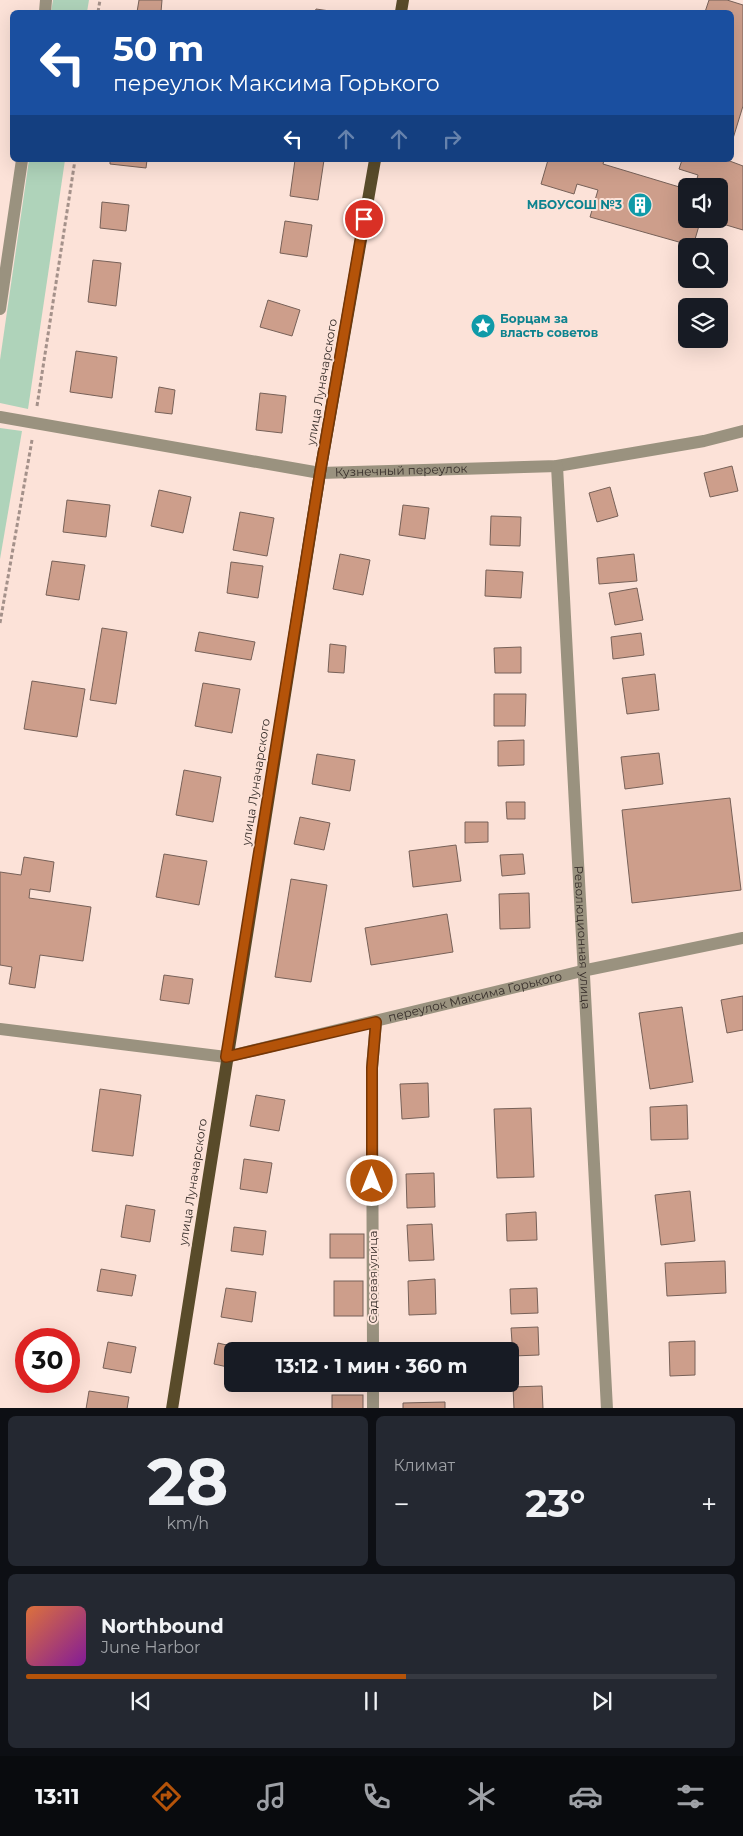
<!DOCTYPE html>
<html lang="ru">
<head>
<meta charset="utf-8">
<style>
  body { margin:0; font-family:Montserrat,sans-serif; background:#242831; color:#f1f3f6; height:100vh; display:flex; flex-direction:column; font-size:19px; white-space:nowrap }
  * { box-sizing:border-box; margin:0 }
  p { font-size:16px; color:#9ea1a6 }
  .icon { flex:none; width:28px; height:28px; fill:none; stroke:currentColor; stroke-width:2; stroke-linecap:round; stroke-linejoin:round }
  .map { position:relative; height:1408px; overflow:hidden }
  .drawer { display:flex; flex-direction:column; gap:8px; padding:8px; background:#0d0f14; flex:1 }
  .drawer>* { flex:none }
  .banner { position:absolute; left:10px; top:10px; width:724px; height:152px; border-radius:8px; box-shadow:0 5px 20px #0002; background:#1a4fa0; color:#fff; overflow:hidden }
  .buttons { position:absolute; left:678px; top:178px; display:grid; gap:10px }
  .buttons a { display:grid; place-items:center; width:50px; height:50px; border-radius:8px; background:#171b24; box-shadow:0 5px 20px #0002; font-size:25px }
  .speed { position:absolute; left:15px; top:1328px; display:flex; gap:10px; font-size:25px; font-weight:700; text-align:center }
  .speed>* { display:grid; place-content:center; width:65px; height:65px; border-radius:50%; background:#171b24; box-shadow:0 5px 20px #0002; line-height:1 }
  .speed .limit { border:8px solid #d22; background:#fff; color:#111 }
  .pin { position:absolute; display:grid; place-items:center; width:42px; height:42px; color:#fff; margin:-21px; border:2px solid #fff; border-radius:50%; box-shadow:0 1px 5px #0007 }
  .me { position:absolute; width:55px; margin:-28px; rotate:0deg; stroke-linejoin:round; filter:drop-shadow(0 0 4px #0008) }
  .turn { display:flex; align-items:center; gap:18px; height:105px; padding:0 20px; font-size:22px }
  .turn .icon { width:65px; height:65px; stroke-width:2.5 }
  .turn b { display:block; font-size:35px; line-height:42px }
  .lanes { display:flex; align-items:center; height:48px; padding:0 20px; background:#0003; justify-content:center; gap:25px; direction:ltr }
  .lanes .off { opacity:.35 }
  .big { font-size:38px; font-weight:700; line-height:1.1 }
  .drawer .widget { flex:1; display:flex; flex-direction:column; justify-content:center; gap:8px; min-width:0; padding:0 18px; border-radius:8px; background:#242831 }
  .drawer .dial { align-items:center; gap:0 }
  .dial b { font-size:65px; line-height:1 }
  .song { display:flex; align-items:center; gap:15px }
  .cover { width:60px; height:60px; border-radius:8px; background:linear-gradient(135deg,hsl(20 70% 55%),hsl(290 70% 35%)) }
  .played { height:5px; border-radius:2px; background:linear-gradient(90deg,#b45309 55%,#363941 55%) }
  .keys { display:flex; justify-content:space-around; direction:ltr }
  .heat { display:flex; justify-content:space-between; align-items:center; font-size:28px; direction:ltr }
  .drawer .tiles { flex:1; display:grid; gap:8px; grid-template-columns:1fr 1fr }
  .widget:last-child { grid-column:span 2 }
  .trip { position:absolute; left:224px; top:1342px; width:295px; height:50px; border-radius:8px; background:#171b24; box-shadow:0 5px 20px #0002; font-weight:700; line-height:50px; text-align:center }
  .dock { display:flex; height:80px; justify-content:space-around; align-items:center; background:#090b0e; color:#9ea1a6 }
  .dock .icon { width:35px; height:35px }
  .dock .selected { color:#b45309 }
  .dock b { font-size:22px; color:#f1f3f6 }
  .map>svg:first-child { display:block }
</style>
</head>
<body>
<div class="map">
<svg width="743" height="1409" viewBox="0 0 743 1409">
  <rect width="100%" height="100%" fill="#fce2d8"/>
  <g fill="#afd3ba">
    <polygon points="53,0 89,0 87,12 51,12"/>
    <polygon points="29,160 65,160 28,409 0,403 0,360"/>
    <polygon points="0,428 22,431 0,559"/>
  </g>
  <g fill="#cd9e8b" stroke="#776158">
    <polygon points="139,0 162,0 161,12 137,12"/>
    <polygon points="709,0 727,0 743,5 743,106 731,145 731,12 705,12"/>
    <polygon points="316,9 337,12 315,12"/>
    <polygon points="110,160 147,160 146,168 110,164"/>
    <polygon points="295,160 324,160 318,200 290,196"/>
    <polygon points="548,160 604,160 603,164 686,189 686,219 701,219 693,246 590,217 598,190 577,184 574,194 541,184"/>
    <polygon points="682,160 727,160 743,166 743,230 706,219 719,219 719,186 695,186 698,175 679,169"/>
    <polygon points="102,202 129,205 126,231 100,228"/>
    <polygon points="285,221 312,225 307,257 280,253"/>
    <polygon points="93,260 121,263 116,306 88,302"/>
    <polygon points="268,300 300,310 292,336 260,327"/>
    <polygon points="76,351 117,357 112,398 70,392"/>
    <polygon points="159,387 175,390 172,414 155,412"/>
    <polygon points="260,393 286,396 282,433 256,430"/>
    <polygon points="732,466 738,491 710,497 704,473"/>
    <polygon points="610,487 618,516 597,522 589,493"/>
    <polygon points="159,490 191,497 183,533 151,526"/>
    <polygon points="67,500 110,505 106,537 63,532"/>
    <polygon points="403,505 429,508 425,539 399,535"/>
    <polygon points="240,512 274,518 267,556 233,550"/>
    <polygon points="491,516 521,517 520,546 490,545"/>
    <polygon points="340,554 370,560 363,595 333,589"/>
    <polygon points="634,554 637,581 599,584 597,558"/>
    <polygon points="52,561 85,565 79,600 46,595"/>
    <polygon points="231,562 263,566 258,598 227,593"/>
    <polygon points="486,570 523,572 521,598 485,596"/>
    <polygon points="637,588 643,620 615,625 609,593"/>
    <polygon points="102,628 127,632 116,704 90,700"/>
    <polygon points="199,632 255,642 251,660 195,651"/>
    <polygon points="641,633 644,655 613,659 611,637"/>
    <polygon points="330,644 346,646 344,673 328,672"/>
    <polygon points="521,647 521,673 495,673 494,648"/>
    <polygon points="655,674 659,710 627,714 622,678"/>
    <polygon points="32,681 85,689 77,737 24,729"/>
    <polygon points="203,683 240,689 232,733 195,726"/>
    <polygon points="494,694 526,694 525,726 494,726"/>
    <polygon points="524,740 524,765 498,766 498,741"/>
    <polygon points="659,753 663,784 625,789 621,757"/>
    <polygon points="317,754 355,760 350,791 312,784"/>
    <polygon points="184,770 221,777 213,822 176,815"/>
    <polygon points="730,798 741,890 632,903 622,810"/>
    <polygon points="506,802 525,802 525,819 507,819"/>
    <polygon points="300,817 330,823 324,850 294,844"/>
    <polygon points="465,822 488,822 488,842 465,843"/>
    <polygon points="456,845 461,881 413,887 409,851"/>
    <polygon points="164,854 207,861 199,905 156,897"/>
    <polygon points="523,854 525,874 502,876 500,855"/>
    <polygon points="24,857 54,862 50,892 30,889 29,898 91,907 83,961 40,955 35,988 9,984 12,967 0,965 0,872 21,875"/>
    <polygon points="291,879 327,885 311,982 275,977"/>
    <polygon points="529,893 530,928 500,929 499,894"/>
    <polygon points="447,914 453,952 371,965 365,928"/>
    <polygon points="164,975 193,979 189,1004 160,1000"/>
    <polygon points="743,996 743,1030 727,1033 721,1000"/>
    <polygon points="682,1007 693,1082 650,1089 639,1013"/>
    <polygon points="428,1083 429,1117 402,1119 400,1084"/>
    <polygon points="100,1089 141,1095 133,1156 92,1151"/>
    <polygon points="256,1095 285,1100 279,1131 250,1126"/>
    <polygon points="687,1105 688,1139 651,1140 650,1107"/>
    <polygon points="531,1108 534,1177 497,1178 494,1109"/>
    <polygon points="244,1159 272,1163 267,1193 240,1189"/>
    <polygon points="434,1173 435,1207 407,1208 406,1174"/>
    <polygon points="690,1191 695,1241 661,1245 655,1195"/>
    <polygon points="126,1205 155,1210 150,1242 121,1237"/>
    <polygon points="536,1212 537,1240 507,1241 506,1214"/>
    <polygon points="432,1224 434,1260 409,1261 407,1225"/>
    <polygon points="234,1227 266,1231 263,1255 231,1251"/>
    <rect x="330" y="1234" width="34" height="24"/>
    <polygon points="725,1261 726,1293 667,1296 665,1263"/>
    <polygon points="101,1269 136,1275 132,1296 97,1291"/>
    <polygon points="435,1279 436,1314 409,1315 408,1281"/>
    <rect x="334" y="1281" width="29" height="35"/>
    <polygon points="226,1288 256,1292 252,1322 221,1317"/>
    <polygon points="537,1288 538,1313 511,1314 510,1289"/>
    <polygon points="538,1327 539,1355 513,1356 511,1328"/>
    <polygon points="695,1341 695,1375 670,1376 669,1342"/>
    <polygon points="108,1342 136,1347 131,1373 103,1368"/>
    <polygon points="218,1343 248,1350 248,1351 232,1351 232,1368 214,1364"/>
    <polygon points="336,1344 362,1344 361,1351 336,1351"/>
    <polygon points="438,1345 439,1351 404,1351 404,1347"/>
    <polygon points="542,1386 543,1409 514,1409 513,1387"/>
    <polygon points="89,1391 129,1397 127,1409 86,1409"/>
    <rect x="332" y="1395" width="31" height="14"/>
    <polygon points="445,1402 445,1409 403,1409 403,1403"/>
  </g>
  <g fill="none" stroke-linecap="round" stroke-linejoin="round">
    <g stroke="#a4918a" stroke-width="3" stroke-dasharray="4 2.5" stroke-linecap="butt">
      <polyline points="98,12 100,0"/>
      <polyline points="37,406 75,160"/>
      <polyline points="0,623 32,440"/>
    </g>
    <g stroke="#9a927f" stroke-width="12">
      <polyline points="45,12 46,0"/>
      <polyline points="0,309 22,160"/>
      <path id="s1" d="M0,417L320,473L557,466L704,441L743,431"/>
      <path id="s2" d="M557,466L607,1409"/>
      <path id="s3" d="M0,1029L226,1057L582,971L743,938"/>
      <polyline points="373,1351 372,1067 376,1022"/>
      <polyline points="373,1384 373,1409"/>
    </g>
    <g stroke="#594b2a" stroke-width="12">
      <polyline points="401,12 403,0"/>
      <polyline points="172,1409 320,473 375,160"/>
    </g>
  </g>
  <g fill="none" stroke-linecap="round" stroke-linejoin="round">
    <defs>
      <polyline id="route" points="364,219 320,473 226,1057 376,1022 372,1068 372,1181"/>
    </defs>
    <use href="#route" stroke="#753606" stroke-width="12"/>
    <use href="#route" stroke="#b45309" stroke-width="9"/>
  </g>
  <defs>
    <symbol id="building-disc" viewBox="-11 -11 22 22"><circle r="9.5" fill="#0f9aa8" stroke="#fce2d8"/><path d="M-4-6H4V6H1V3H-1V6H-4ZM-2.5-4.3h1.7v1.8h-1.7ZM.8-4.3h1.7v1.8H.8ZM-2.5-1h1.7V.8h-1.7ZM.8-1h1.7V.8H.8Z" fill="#fff"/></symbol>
    <symbol id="sight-disc" viewBox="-11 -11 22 22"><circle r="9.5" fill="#0f9aa8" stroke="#fce2d8"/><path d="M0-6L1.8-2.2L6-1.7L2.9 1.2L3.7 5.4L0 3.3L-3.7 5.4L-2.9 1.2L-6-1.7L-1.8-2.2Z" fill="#fff"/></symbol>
  </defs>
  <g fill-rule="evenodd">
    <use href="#building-disc" x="626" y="191" width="28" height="28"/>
    <use href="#sight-disc" x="469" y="312" width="28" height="28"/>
  </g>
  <g text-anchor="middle" stroke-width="4" stroke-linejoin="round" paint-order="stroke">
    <g font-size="12" font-weight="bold" fill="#0d838f" stroke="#fce2d8" text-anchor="end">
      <text x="622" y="209">МБОУСОШ №3</text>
      <text x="500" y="323" text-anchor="start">Борцам за<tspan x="500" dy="14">власть советов</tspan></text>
    </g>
    <g font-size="12" fill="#372e2a" stroke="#fce2d8">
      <text transform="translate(322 382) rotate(-80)" y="4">улица Луначарского</text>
      <text dy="4" stroke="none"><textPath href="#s1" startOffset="406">Кузнечный переулок</textPath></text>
      <text transform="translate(256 782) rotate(-81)" y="4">улица Луначарского</text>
      <text dy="4" stroke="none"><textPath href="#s2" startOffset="472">Революционная улица</textPath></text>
      <text dy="4" stroke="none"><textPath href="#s3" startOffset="484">переулок Максима Горького</textPath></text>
      <text transform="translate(193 1182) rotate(-81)" y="4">улица Луначарского</text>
      <text transform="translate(373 1277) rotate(-90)" y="4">Садовая улица</text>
    </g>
  </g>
</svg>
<div class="buttons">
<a><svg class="icon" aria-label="sound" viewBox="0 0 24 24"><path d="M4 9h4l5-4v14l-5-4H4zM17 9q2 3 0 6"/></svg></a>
<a><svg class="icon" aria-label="search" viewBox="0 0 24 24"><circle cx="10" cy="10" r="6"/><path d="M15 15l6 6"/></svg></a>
<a><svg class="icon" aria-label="layers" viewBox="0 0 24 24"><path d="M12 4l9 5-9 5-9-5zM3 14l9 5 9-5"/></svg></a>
</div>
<div class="speed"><div class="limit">30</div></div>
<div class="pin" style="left:364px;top:219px;background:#d93025"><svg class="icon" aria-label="arrive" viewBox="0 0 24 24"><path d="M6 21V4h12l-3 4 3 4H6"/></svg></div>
<svg class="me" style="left:372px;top:1181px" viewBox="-20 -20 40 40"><circle r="17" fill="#b45309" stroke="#fff" stroke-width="3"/><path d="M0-11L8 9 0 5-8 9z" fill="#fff"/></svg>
<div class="trip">13:12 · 1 мин · 360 m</div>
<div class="banner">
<div class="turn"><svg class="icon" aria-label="left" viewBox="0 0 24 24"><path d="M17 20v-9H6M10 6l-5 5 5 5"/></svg><div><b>50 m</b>переулок Максима Горького</div></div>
<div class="lanes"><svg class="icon" aria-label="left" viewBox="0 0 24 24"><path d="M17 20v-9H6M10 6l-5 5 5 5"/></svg><svg class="icon off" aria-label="ahead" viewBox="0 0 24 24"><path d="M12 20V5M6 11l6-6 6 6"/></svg><svg class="icon off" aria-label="ahead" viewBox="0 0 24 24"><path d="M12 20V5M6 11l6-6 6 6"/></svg><svg class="icon off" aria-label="right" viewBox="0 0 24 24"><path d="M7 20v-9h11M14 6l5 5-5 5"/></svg></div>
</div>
</div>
<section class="drawer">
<div class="tiles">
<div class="widget dial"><b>28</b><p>km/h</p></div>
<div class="widget"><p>Климат</p>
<div class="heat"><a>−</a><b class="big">23°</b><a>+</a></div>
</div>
<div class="widget">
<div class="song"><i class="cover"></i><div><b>Northbound</b><p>June Harbor</p></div></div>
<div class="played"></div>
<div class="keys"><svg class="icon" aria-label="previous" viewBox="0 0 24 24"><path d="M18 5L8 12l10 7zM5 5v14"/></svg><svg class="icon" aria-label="pause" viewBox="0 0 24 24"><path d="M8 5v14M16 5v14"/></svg><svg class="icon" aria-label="next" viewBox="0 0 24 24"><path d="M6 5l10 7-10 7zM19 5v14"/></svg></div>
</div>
</div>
</section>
<nav class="dock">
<b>13:11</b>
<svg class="icon selected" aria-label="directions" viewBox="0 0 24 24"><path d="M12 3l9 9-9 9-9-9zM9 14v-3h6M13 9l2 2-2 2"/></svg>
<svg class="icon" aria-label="music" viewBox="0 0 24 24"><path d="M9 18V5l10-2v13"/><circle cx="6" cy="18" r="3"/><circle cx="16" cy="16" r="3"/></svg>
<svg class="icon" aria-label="phone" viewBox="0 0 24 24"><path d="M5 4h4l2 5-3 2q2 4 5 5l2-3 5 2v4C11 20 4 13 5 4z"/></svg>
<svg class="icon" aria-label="climate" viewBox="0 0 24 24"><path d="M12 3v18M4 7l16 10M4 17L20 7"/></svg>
<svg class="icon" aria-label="car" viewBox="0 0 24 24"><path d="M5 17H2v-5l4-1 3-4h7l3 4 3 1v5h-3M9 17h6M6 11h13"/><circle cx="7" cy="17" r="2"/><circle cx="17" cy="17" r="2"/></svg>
<svg class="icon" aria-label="filters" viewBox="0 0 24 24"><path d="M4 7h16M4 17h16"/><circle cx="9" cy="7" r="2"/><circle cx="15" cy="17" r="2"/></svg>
</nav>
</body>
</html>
